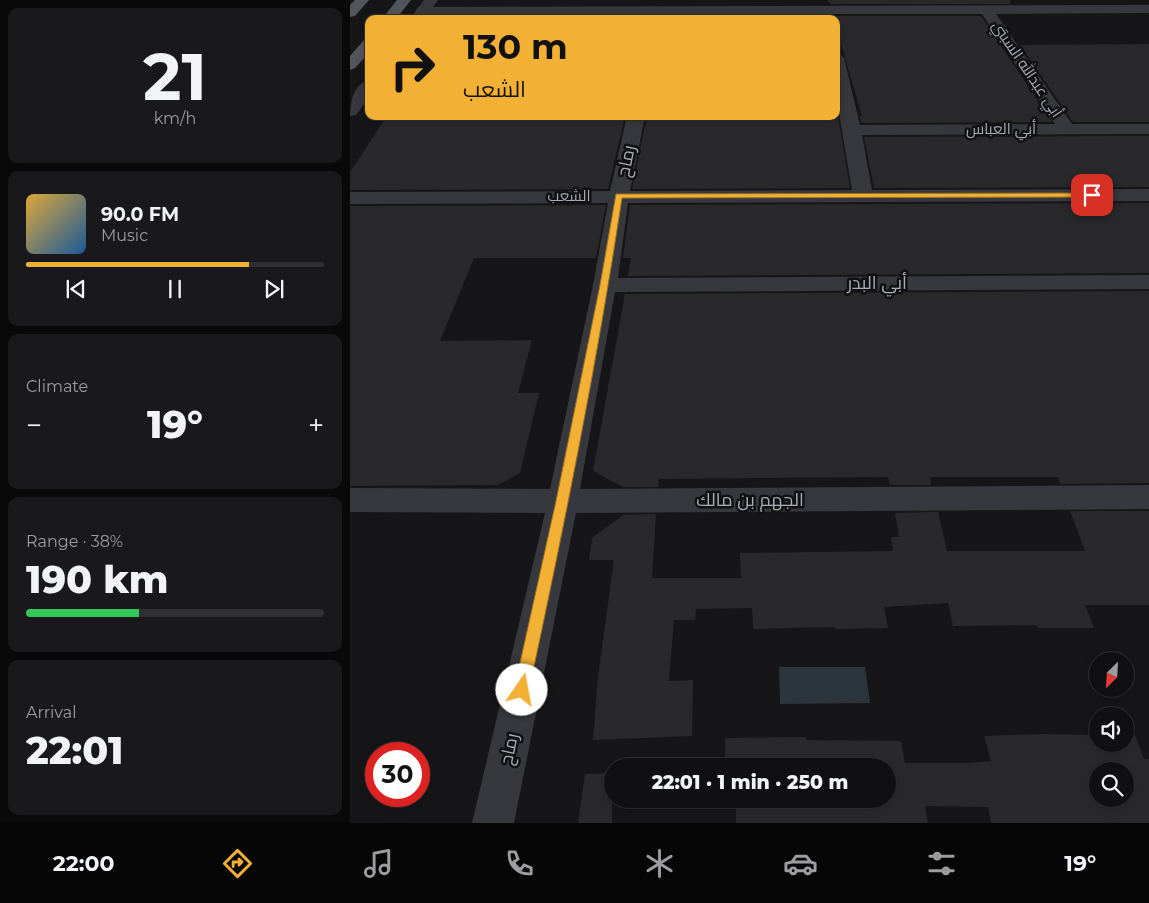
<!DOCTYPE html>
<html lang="en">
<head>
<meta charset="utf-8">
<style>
  body { margin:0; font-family:Montserrat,Cairo,sans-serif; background:#19191b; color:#f1f3f6; height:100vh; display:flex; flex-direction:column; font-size:19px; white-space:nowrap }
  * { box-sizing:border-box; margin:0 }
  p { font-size:16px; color:#9c9d9f }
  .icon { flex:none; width:28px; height:28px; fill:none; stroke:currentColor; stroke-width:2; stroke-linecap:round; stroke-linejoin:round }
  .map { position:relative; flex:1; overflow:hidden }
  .details { display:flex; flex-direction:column; gap:8px; padding:8px; background:#09090a; width:350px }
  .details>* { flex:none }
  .banner { position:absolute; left:15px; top:15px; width:475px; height:105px; border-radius:10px; box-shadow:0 2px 8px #0003,0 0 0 1px #303032; background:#f2b134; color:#111; overflow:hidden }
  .needle { width:32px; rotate:204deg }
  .controls { position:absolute; left:739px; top:652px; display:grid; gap:10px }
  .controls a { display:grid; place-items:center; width:45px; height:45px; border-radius:50%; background:#101012; box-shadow:0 2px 8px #0003,0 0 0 1px #303032; font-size:25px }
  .speed { position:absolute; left:15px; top:742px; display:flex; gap:10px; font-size:25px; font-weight:700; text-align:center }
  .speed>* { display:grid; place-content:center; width:65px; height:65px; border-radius:50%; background:#101012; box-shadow:0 2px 8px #0003,0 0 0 1px #303032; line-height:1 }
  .speed .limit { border:8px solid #d22; background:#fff; color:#111 }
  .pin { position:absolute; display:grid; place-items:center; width:42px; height:42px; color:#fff; margin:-21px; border-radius:10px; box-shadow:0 2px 8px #0006 }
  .me { position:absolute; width:55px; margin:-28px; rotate:12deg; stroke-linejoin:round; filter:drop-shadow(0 0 4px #0008) }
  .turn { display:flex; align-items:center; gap:18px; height:105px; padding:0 15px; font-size:22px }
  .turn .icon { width:65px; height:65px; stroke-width:2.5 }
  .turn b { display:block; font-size:35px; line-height:42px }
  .big { font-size:38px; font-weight:800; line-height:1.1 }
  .details .card { flex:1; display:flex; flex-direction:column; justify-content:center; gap:8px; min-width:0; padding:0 18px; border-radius:10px; background:#19191b }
  .details .dial { align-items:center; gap:0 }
  .dial b { font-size:65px; line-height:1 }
  .song { display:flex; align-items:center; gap:15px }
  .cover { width:60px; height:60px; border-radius:8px; background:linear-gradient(135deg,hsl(40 70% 55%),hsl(210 70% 35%)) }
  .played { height:5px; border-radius:2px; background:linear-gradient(90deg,#f2b134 75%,#303032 75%) }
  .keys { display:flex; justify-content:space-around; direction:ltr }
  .heat { display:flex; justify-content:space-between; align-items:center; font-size:28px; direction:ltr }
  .charge { height:8px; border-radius:4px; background:linear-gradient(90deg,#34c759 38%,#303032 0) }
  .trip { position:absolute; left:254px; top:758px; width:292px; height:50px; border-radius:25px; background:#101012; box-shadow:0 2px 8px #0003,0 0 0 1px #303032; font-weight:800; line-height:50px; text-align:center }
  .tabs { display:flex; height:80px; justify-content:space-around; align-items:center; background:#060607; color:#9c9d9f }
  .tabs .icon { width:35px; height:35px }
  .tabs .selected { color:#f2b134 }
  .tabs b { font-size:22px; color:#f1f3f6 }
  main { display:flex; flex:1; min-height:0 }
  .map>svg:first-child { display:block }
</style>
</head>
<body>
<main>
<section class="details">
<div class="card dial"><b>21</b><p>km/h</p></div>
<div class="card">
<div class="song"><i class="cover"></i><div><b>90.0 FM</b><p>Music</p></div></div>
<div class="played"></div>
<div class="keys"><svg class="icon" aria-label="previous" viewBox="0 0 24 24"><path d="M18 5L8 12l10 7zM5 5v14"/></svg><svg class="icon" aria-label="pause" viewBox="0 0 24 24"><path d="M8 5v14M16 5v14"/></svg><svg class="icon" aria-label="next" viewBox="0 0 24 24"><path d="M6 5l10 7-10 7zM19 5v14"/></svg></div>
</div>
<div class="card"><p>Climate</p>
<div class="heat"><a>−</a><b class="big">19°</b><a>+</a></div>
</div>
<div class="card"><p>Range · 38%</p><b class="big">190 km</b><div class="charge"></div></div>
<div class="card"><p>Arrival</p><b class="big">22:01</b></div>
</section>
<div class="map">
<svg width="799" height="823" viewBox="0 0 799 823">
  <rect width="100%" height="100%" fill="#161618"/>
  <polygon fill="#2c353c" points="429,667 515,667 520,703 430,704"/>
  <g fill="#29292c" fill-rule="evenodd">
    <polygon points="478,0 660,0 660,4 480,4"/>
    <polygon points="483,16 631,16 702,122 511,123 510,116 512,116 486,27 486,19 484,19"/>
    <polygon points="799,44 799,122 723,122 670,45"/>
    <polygon points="37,116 275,116 258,189 0,190 0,172"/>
    <polygon points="297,116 488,116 500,188 282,189"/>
    <polygon points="799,136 799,187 524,188 514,137"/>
    <polygon points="799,203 799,273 278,276 281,258 273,258 280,205"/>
    <polygon points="256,205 246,258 124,258 90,341 182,340 168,393 189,393 170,473 148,485 0,486 0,206"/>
    <polygon points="799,291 799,483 710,484 708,477 580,477 581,485 540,485 538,477 309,479 308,487 273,487 243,471 275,294"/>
    <polygon points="720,511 799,511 799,605 735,605 744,628 688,628 687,625 603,626 598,603 534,607 538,628 485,629 484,627 403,629 402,608 346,609 345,620 324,620 319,681 343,680 342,736 243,740 248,676 264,560 239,560 242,538 273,515 306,514 302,578 391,578 390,553 543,551 541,537 549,537 545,513 588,512 597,551 735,551"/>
    <path d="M693,734L748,735V744H775V735H785L794,759H799V823H641L638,807L575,806L578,823H386V806H375V799H538V766H375V738L456,737V740L551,741L555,763H618L641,761L634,736ZM748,771H775V799H748Z"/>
    <polygon points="262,773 262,823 228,823 235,774"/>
  </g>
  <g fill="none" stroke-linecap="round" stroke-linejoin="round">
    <polygon fill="#37383d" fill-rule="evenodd" points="799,5 799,13 646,14 722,124 799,124 799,134 512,135 522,190 799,189 799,201 278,203 268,278 799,275 799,289 265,292 230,489 799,485 799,509 226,513 164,823 122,823 195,513 0,512 0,488 200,489 243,285 258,203 0,204 0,192 260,191 277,116 295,116 280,191 502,190 486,96 486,53 491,55 494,58 510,125 705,124 632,14 73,14 68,13 66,10 68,7"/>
    <g fill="#37383d" fill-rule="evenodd">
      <polygon points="74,0 88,0 74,19 60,19"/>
      <path d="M19,80V97L6,115L0,116C0,103 3,84 19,80Z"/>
    </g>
    <g fill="#53555c" fill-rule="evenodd">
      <polygon points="5,0 19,0 5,16 0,17 0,5"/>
      <polygon points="47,0 61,0 46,19 32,19"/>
      <polygon points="19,39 19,53 5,68 0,70 0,56 14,40"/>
    </g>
  </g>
  <path fill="#f2b134" stroke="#9d7322" d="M742,193H745V197L272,198C247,364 214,527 179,690L177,696L172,698L166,696L164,690L206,501L250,285L266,194Z"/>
  <g text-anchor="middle" stroke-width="5" stroke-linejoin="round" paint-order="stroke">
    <g font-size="15" fill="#a8adb8" stroke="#111113">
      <text transform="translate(677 69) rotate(56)" y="5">أبي عبدالله السبتي</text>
      <text x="651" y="134">أبي العباس</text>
      <text x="219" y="201">الشعب</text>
    </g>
    <g font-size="18" fill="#a8adb8" stroke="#111113">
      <text transform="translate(276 161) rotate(-78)" y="6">رماح</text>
      <text x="527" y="289">أبي البدر</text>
      <text x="400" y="506">الجهم بن مالك</text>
      <text transform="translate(159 749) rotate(-78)" y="6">رماح</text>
    </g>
  </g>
</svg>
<div class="controls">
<a><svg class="needle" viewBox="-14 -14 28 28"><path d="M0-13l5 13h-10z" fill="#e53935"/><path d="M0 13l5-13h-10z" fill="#9c9d9f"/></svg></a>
<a><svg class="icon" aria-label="sound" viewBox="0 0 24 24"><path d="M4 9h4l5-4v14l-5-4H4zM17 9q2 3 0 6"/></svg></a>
<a><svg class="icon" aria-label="search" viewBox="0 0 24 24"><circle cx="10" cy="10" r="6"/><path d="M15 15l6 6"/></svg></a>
</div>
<div class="speed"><div class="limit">30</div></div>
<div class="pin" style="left:742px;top:195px;background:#d93025"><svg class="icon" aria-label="arrive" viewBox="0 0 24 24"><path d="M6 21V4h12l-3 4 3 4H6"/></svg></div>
<svg class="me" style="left:172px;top:690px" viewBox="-20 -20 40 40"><circle r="19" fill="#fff"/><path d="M0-13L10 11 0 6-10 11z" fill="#f2b134"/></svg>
<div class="trip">22:01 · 1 min · 250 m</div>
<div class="banner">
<div class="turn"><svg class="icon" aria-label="right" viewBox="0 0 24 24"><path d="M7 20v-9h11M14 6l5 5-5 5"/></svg><div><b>130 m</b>الشعب</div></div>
</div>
</div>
</main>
<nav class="tabs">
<b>22:00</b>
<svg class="icon selected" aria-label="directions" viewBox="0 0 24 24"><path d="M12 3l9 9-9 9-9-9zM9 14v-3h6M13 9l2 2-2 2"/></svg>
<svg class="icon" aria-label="music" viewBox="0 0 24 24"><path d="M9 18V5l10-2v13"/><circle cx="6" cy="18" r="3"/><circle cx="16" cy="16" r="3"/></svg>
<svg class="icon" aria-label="phone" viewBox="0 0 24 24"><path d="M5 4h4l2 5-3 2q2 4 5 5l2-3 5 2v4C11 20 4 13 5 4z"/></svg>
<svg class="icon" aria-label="climate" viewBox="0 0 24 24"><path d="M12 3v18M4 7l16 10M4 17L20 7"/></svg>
<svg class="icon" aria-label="car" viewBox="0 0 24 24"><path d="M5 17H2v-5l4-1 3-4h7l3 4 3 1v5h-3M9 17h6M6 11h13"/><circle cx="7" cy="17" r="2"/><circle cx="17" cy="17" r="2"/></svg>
<svg class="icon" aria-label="filters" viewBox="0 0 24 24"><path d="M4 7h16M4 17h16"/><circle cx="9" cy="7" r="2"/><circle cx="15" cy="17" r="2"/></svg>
<b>19°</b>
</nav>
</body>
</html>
